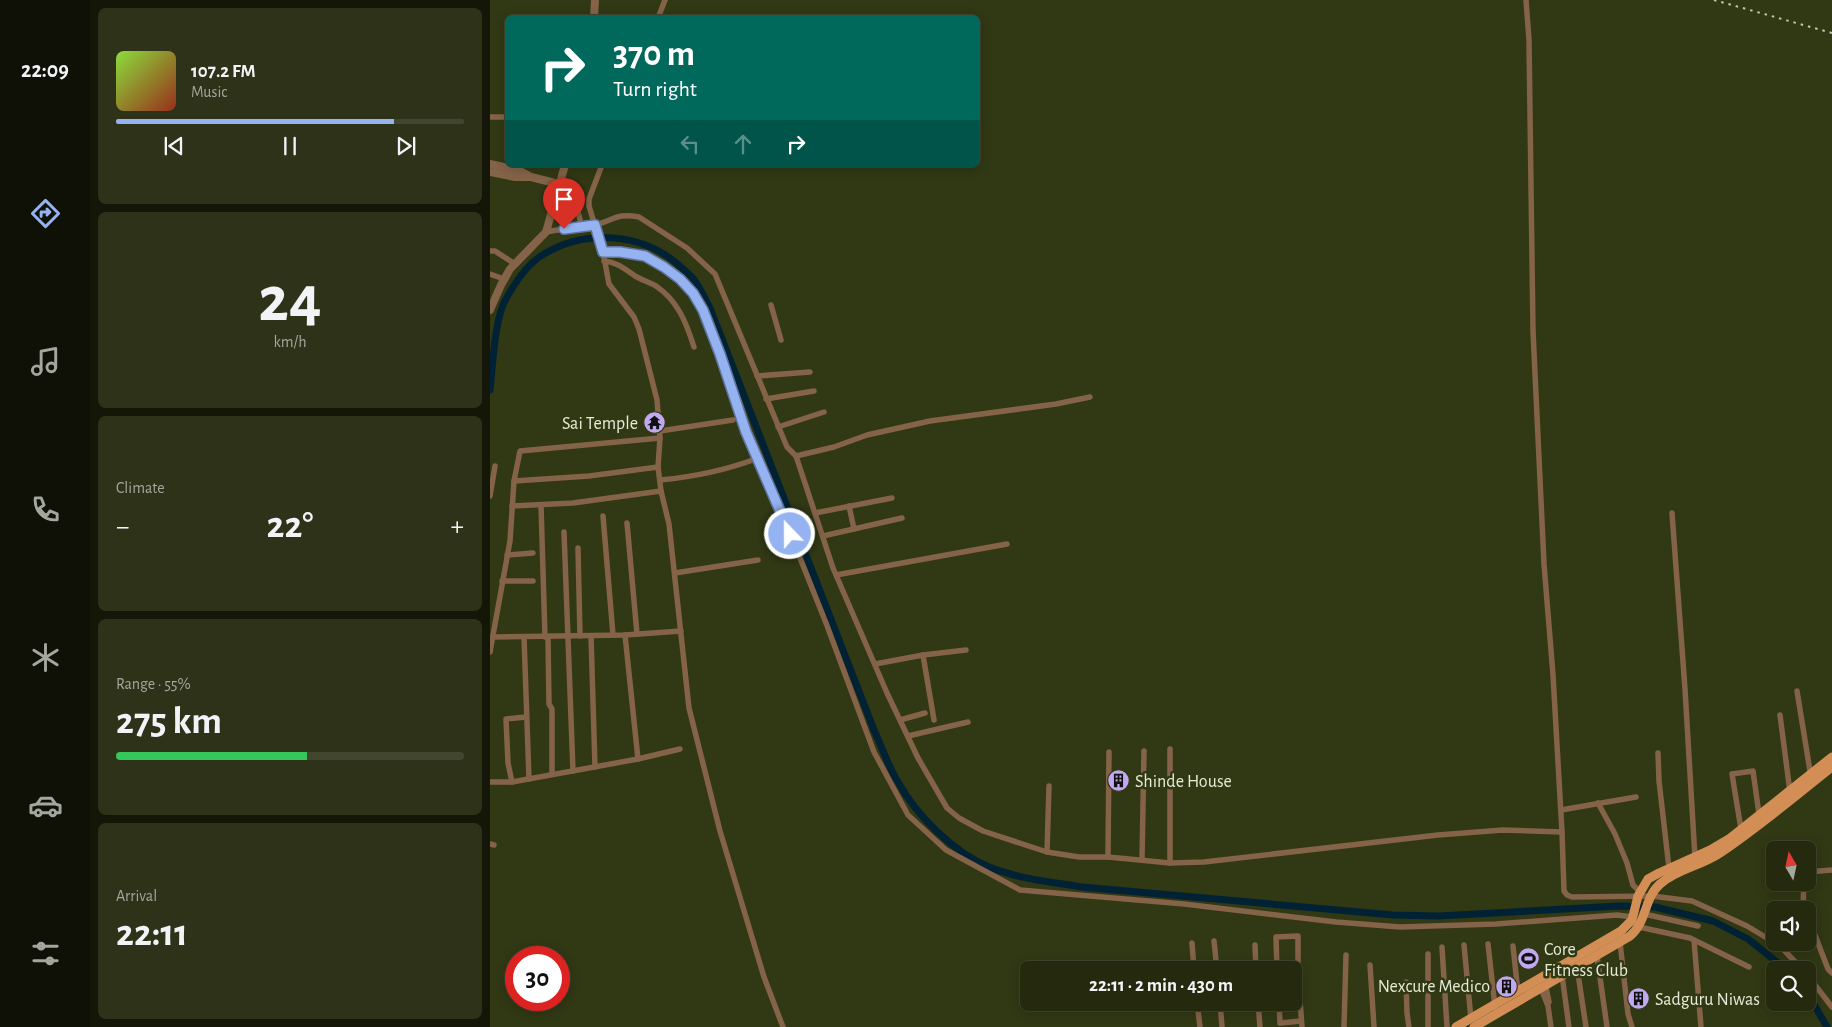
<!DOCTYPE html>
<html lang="en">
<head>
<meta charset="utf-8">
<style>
  body { margin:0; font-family:"Alegreya Sans",sans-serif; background:#2d3218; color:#f1f3f6; height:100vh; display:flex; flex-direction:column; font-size:19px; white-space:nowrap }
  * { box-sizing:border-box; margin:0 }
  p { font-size:16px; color:#a3a79e }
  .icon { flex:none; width:28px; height:28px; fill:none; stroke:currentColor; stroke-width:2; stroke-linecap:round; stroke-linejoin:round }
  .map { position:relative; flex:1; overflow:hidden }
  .side { display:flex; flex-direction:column; gap:8px; padding:8px; background:#141708; width:400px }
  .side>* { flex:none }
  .top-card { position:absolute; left:15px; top:15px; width:475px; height:152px; border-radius:8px; box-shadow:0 2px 12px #0003,0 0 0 1px #42462f; background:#00695c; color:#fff; overflow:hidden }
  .needle { width:32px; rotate:351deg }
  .controls { position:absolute; left:1276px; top:841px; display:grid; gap:10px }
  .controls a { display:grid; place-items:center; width:50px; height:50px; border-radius:8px; background:#252a0f; box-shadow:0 2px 12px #0003,0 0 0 1px #42462f; font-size:25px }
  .speed { position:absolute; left:15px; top:946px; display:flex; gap:10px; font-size:25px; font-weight:700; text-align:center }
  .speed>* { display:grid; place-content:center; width:65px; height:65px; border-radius:50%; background:#252a0f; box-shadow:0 2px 12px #0003,0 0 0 1px #42462f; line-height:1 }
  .speed .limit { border:8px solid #d22; background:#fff; color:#111 }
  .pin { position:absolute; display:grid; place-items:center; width:42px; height:42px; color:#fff; margin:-51px -21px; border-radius:50% 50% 50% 0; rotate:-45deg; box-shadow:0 0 5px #0007 }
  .pin .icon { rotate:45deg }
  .me { position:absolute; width:55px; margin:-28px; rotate:338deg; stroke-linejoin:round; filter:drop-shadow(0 0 4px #0008) }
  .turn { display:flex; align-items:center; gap:18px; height:105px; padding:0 25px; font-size:22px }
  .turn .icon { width:65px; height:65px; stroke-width:2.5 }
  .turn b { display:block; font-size:35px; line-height:42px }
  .lanes { display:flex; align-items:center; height:48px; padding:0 25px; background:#0003; justify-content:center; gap:25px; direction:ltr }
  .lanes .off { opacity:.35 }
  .big { font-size:38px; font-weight:700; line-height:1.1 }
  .side .tile { flex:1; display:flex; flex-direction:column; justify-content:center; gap:8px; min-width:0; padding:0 18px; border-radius:8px; background:#2d3218 }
  .side .dial { align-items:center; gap:0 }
  .dial b { font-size:65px; line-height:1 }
  .song { display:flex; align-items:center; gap:15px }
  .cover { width:60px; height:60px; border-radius:8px; background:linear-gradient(135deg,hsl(90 70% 55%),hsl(10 70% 35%)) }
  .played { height:5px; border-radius:2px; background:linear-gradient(90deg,#95b2f1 80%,#42462f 80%) }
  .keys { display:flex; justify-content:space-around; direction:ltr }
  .heat { display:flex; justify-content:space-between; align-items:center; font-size:28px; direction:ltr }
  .charge { height:8px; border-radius:4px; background:linear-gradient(90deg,#34c759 55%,#42462f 0) }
  .trip { position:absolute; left:530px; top:961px; width:282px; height:50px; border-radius:8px; background:#252a0f; box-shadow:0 2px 12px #0003,0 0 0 1px #42462f; font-weight:700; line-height:50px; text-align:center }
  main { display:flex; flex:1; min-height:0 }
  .tabs { display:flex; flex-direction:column; width:90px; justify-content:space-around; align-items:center; background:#0f1106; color:#a3a79e }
  .tabs .icon { width:35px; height:35px }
  .tabs .selected { color:#95b2f1 }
  .tabs b { font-size:22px; color:#f1f3f6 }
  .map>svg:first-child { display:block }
</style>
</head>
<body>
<main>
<nav class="tabs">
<b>22:09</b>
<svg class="icon selected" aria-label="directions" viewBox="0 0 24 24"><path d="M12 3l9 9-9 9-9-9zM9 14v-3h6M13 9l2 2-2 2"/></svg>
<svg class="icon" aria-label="music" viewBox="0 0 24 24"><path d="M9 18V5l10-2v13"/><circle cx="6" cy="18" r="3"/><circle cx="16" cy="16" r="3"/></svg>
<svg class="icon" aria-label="phone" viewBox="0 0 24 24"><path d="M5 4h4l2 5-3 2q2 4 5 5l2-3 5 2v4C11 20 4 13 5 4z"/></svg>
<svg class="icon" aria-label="climate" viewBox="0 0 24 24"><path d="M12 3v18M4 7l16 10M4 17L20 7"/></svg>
<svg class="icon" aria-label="car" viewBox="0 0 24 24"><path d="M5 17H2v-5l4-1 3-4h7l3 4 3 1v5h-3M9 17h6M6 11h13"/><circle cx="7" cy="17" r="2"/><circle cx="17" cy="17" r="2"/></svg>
<svg class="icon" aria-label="filters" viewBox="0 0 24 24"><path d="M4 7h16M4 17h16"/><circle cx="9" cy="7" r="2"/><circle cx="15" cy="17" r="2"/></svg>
</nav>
<section class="side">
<div class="tile">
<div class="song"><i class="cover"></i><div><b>107.2 FM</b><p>Music</p></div></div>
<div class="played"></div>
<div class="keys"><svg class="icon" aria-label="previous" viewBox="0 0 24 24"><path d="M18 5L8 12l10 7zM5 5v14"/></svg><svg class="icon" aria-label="pause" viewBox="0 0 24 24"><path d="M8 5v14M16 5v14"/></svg><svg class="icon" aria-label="next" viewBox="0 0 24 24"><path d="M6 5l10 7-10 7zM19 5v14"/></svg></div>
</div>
<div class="tile dial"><b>24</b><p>km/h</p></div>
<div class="tile"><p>Climate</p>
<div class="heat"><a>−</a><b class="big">22°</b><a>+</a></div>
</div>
<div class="tile"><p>Range · 55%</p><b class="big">275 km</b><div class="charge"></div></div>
<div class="tile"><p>Arrival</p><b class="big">22:11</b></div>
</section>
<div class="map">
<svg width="1342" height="1027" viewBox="0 0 1342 1027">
  <rect width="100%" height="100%" fill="#313814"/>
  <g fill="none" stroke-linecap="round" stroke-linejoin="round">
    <g stroke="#012235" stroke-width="7">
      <path d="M0,390C3,365 4,318 17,297C26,281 38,263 54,254C98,228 155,233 192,268C196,272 202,276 205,281C211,289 215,299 220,308L384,730C392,747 398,766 408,782C427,816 463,852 499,867C529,879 561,882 592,887L903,915L949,916L1129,906L1165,907L1223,921L1258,939L1297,970"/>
      <polyline points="1318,994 1337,1027"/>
    </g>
    <g stroke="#846348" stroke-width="5.5">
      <polyline points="1036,0 1039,40 1043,331 1054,564 1063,675 1072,832 1074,891 1077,895 1082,897 1162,896 1202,901 1257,926 1290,946 1313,970"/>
      <polyline points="168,18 175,0"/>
      <polyline points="0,117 18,117"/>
      <polyline points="112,165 99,199 99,206 113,252 119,284 144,317 149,329 167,400 170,438 168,467 171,491 179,524 199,708 230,831 274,977 293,1027"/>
      <path d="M66,197C86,203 88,205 91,226"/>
      <path d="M56,232C72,229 88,228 103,225C123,222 125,212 149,217L197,248L225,274L297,447L306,456L344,447L377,435L440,421L566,404L600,397"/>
      <polyline points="0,251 5,251 25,264"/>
      <polyline points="113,252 130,252 155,256 174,267 190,279 203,293 213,310 230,354 256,432 286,498 336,623 384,752 418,815 456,850 530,890 694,904 846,922 910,927 1006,924 1127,915 1143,917"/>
      <path d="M114,261C127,262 135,269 145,276C152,280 159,282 166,286C188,301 196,322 204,347"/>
      <polyline points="0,274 14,279"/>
      <polyline points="281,305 291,340"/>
      <polyline points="267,376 320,372"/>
      <polyline points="276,399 324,391"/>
      <polyline points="288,427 334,412"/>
      <polyline points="170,431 243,420"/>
      <polyline points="306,456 343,568 397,693 428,758 457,808 469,818 493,831 557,852 589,857 618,857 680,863 714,862 948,835 1013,830 1072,832"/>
      <path d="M170,480C202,477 237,470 268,458"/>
      <polyline points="24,481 99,476 168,467"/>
      <polyline points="0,496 5,466"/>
      <polyline points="51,505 55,637"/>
      <polyline points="22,506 83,503 171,491"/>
      <polyline points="359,506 364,529"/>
      <polyline points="325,513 402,498"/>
      <polyline points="1182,513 1195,689 1205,858"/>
      <polyline points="113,516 123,635"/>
      <polyline points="137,523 147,634"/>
      <polyline points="74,532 83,771"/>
      <polyline points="333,536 412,518"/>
      <polyline points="88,548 90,636"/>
      <polyline points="17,555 43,553"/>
      <polyline points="185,573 268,560"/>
      <polyline points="346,575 517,544"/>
      <polyline points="12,581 43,581"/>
      <polyline points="135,635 148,759"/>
      <polyline points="101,636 105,767"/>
      <polyline points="2,637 135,635 191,631"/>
      <polyline points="34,637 39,779"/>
      <polyline points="58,637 59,704 62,709 62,774"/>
      <polyline points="0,652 20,541 24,481 30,451 170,438"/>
      <polyline points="433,655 444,720"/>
      <polyline points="385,664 433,655 476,650"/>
      <polyline points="1307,691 1321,777"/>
      <polyline points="1290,715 1300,792"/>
      <polyline points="410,720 435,713"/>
      <polyline points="418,736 478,722"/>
      <polyline points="680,749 680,863"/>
      <polyline points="1168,753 1169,781 1179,868"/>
      <polyline points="0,782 22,782 148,759 190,749"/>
      <polyline points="22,782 18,763 16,719 36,717"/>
      <polyline points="1108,803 1125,834 1137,863 1143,885 1150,892"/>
      <polyline points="1071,810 1146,797"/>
      <polyline points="1251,829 1242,774 1263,771 1269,814"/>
      <polyline points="0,844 4,845"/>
      <polyline points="557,852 559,786"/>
      <polyline points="618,857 619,752"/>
      <polyline points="652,860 654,751"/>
      <polyline points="1318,872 1342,870"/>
      <polyline points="1314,882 1313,906 1315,910"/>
      <polyline points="1154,914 1208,926"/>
      <polyline points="1318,917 1338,969 1342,973"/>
      <polyline points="1149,927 1200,938 1259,967"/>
      <polyline points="1204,940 1211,1027"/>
      <polyline points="724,941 727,970"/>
      <polyline points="1130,942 1138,1014 1142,1027"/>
      <polyline points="702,943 704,970"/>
      <polyline points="998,944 1005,1007"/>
      <polyline points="765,945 766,970"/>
      <polyline points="974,945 981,1019"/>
      <polyline points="1023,946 1028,993"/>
      <polyline points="952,947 957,1027"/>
      <polyline points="1107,956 1117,1027"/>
      <polyline points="880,965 884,1027"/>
      <polyline points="1087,967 1096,1027"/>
      <polyline points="787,970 786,937 808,936 808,972 812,1027"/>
      <polyline points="1072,975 1079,1027"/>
      <polyline points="1318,976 1342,1007"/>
      <polyline points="916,982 917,1013 919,1027"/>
      <polyline points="1055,982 1059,1002"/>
      <polyline points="1050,986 1058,1006 1061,1027"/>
      <polyline points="707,1002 710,1027"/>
      <polyline points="730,1002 732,1027"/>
      <polyline points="768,1002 770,1027"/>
      <polyline points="789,1002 790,1023 811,1021"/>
      <polyline points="854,1027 856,955"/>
      <polyline points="938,1027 938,954"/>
    </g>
    <g stroke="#846348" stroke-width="8">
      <polyline points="104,18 105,0"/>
      <polyline points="0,164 28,170 41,177 69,184"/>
      <polyline points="0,172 25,177 39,177"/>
      <polyline points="0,310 11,285 20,269 56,232 75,165"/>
    </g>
    <g stroke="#d28e55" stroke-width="9">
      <polyline points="966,1027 1131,931 1142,920 1148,896 1158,879 1169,873 1222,849 1239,839 1342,757"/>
      <path d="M984,1027L1140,936C1157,922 1154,898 1170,884C1187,869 1211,866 1230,853C1269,827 1305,796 1342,767"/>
    </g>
    <polyline stroke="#c1c7af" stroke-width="2" stroke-dasharray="2.5 5" stroke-linecap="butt" points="1224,0 1342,33"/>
  </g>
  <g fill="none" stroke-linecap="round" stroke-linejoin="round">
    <defs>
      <polyline id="route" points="74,229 105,225 113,252 130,252 155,256 174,267 190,279 203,293 213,310 230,354 256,432 300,534"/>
    </defs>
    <use href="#route" stroke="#61749d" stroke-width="12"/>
    <use href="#route" stroke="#95b2f1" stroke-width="9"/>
  </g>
  <defs>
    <symbol id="temple-disc" viewBox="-11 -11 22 22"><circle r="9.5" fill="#c1a8f3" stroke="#313814"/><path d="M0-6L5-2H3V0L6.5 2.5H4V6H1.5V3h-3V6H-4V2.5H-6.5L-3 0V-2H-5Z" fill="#111"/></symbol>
    <symbol id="building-disc" viewBox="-11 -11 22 22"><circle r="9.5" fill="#c1a8f3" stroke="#313814"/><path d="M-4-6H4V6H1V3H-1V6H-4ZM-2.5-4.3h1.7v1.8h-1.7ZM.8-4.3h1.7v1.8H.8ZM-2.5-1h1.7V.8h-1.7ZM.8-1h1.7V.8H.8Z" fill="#111"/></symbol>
    <symbol id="stadium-disc" viewBox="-11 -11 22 22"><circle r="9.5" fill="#c1a8f3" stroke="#313814"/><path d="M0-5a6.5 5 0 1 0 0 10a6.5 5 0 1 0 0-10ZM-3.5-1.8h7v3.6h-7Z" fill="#111"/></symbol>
  </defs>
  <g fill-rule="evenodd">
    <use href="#temple-disc" x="152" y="410" width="25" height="25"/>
    <use href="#building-disc" x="616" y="768" width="25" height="25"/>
    <use href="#stadium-disc" x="1026" y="946" width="25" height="25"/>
    <use href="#building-disc" x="1004" y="974" width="25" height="25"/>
    <use href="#building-disc" x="1136" y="986" width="25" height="25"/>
  </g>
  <g text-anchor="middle" stroke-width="5" stroke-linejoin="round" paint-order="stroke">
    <g font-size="18" fill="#e5ebd6" stroke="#313814" text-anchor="start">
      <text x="148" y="429" text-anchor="end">Sai Temple</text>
      <text x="645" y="787">Shinde House</text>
      <text x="1054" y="955">Core<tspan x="1054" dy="21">Fitness Club</tspan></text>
      <text x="1000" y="992" text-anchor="end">Nexcure Medico</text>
      <text x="1165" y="1005">Sadguru Niwas</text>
    </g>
  </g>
</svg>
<div class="controls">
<a><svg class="needle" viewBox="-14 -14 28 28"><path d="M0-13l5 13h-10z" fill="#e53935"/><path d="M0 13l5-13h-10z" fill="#a3a79e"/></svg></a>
<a><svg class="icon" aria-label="sound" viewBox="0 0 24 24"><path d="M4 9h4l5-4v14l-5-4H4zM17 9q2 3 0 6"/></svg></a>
<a><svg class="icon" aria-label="search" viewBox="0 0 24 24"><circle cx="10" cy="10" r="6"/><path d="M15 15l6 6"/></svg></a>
</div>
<div class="speed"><div class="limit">30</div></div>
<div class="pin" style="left:74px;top:229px;background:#d93025"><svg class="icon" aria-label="arrive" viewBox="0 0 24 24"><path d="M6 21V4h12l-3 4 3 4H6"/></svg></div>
<svg class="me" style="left:300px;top:534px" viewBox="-20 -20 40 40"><circle r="17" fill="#95b2f1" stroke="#fff" stroke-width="3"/><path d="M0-11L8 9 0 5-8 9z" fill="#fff"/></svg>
<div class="trip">22:11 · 2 min · 430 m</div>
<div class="top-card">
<div class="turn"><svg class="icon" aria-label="right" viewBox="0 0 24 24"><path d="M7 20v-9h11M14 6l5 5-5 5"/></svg><div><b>370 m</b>Turn right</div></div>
<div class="lanes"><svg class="icon off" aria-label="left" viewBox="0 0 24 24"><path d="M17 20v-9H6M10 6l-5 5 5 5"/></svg><svg class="icon off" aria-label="ahead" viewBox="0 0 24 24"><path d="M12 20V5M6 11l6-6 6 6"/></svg><svg class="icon" aria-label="right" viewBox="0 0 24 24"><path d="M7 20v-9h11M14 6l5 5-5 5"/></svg></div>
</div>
</div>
</main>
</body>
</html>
